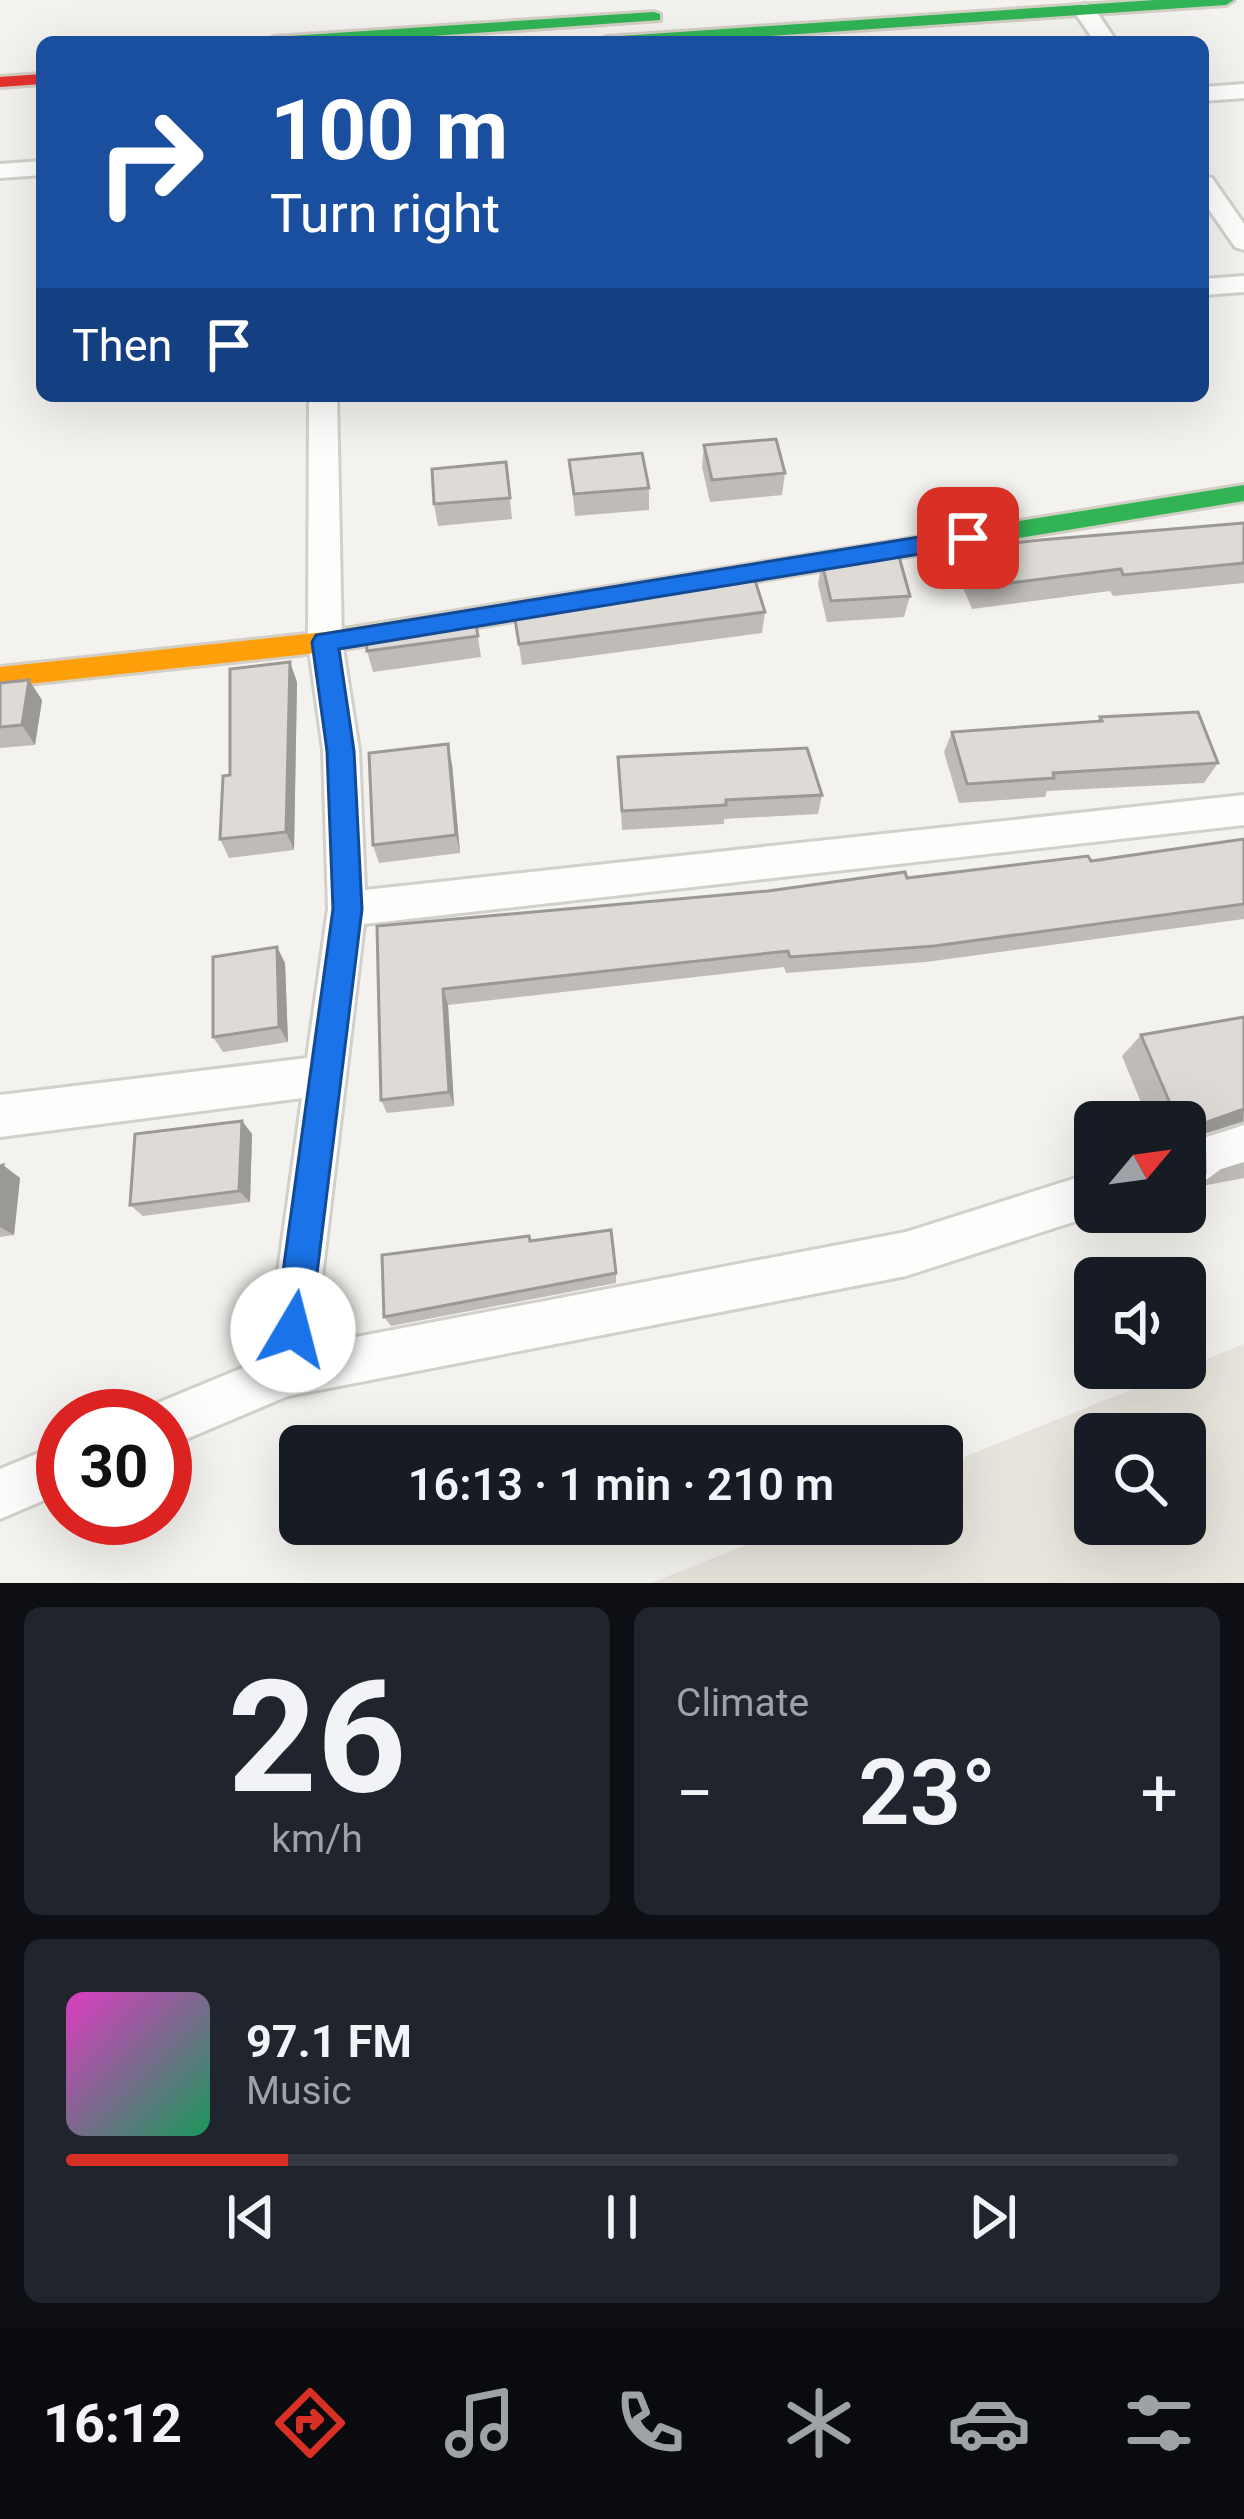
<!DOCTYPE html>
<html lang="en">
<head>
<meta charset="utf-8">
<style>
  body { margin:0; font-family:Roboto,sans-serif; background:#20242c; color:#f1f3f6; height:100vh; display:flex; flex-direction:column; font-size:45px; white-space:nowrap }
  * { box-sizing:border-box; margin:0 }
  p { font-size:39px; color:#9ea1a6 }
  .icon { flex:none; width:66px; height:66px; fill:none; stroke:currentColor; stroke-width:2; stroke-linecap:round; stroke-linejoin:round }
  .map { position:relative; height:1583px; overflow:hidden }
  .sheet { display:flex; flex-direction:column; gap:24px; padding:24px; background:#0d0f14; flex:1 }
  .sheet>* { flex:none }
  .hud { position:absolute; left:36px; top:36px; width:1173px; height:366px; border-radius:18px; box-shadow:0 12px 48px #0002; background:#1a4fa0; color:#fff; overflow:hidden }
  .needle { width:78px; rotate:61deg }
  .controls { position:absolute; left:1074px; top:1101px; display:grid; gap:24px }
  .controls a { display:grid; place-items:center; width:132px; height:132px; border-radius:18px; background:#171b24; box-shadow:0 12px 48px #0002; font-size:60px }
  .speed { position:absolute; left:36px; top:1389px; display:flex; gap:24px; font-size:60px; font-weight:700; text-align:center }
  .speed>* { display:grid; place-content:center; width:156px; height:156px; border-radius:50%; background:#171b24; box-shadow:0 12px 48px #0002; line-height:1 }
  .speed .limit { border:18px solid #d22; background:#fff; color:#111 }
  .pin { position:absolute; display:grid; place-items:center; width:102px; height:102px; color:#fff; margin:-51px; border-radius:24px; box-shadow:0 6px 18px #0006 }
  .me { position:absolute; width:132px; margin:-66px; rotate:8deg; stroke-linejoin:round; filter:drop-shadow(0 0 9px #0008) }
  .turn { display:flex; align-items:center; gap:42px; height:252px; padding:0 36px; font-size:54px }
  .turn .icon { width:156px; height:156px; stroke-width:2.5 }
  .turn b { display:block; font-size:84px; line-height:102px }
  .then { display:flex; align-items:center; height:114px; padding:0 36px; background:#0003; gap:24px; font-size:45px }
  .big { font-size:90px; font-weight:600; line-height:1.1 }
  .sheet .widget { flex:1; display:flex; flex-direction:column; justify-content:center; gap:18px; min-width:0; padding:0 42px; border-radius:18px; background:#20242c }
  .sheet .dial { align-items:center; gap:0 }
  .dial b { font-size:156px; line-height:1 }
  .song { display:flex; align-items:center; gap:36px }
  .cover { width:144px; height:144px; border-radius:18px; background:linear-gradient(135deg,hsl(310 70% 55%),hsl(150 70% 35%)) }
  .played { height:12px; border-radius:6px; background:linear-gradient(90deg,#d93025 20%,#363941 20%) }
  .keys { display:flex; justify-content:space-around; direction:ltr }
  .heat { display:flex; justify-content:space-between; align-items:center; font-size:66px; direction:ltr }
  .sheet .tiles { flex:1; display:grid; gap:24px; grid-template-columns:1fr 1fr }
  .widget:last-child { grid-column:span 2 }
  .trip { position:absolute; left:279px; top:1425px; width:684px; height:120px; border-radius:18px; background:#171b24; box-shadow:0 12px 48px #0002; font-weight:600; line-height:120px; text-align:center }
  .menu { display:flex; height:192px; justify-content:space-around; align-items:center; background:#090b0e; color:#9ea1a6 }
  .menu .icon { width:84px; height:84px }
  .menu .selected { color:#d93025 }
  .menu b { font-size:54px; color:#f1f3f6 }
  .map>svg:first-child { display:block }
</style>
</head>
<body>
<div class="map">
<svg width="1244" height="1583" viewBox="0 0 1244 1583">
  <rect width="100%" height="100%" fill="#f4f2ee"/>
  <path fill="#e7e4dc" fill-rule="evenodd" d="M1244,1344V1583H651L798,1524H942V1466ZM1095,1434H1185V1524H1095Z"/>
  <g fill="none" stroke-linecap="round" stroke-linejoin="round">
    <defs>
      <g id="street">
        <polygon points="1084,4 1092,5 1117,42 1095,42 1073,10"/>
        <polygon points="1244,84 1244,98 1203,101 1203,87"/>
        <polygon points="42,161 42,175 0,178 0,164"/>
        <polygon points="1203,176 1212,178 1244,224 1244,250 1235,247 1203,201"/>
        <polygon points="1244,276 1244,292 1203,295 1203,279"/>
        <polygon points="309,396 337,396 342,642 359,750 365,890 1244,795 1244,825 364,924 314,1345 906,1232 1095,1172 1095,1212 1104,1212 906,1276 288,1396 165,1448 165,1416 144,1416 148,1407 266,1358 302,1098 0,1137 0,1095 307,1058 328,909 323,750 308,642"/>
        <polygon points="1244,1125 1244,1167 1185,1186 1185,1144"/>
        <polygon points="63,1443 63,1492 0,1519 0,1469"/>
      </g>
      <g id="fast">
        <polygon points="1155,0 1234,0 1226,5 679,42 598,42 606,37"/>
        <polygon points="654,12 660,14 660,20 349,42 266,42 274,37"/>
        <polygon points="1244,485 1244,501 727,586 715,577 727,568"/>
      </g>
      <polygon id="slow" points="727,568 739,577 727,586 325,652 0,687 0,667 325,632"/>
      <polygon id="jam" points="42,74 42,84 0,87 0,77"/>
    </defs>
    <use href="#street" stroke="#d2d0cb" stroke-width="6"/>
    <use href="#fast" stroke="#d3cfc5" stroke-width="6"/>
    <use href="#slow" stroke="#d3cfc5" stroke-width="6"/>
    <use href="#jam" stroke="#d3cfc5" stroke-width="6"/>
    <use href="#street" fill="#fdfdfc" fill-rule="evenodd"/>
    <use href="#fast" fill="#30b455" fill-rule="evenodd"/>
    <use href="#slow" fill="#ff9f0a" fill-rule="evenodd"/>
    <use href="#jam" fill="#e5322d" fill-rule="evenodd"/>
  </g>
  <g fill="#bfbcb8">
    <polygon points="704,445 785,473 782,495 710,502 702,467"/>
    <polygon points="569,460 649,488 649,510 575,516"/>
    <polygon points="506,462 512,519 438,526 434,504"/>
    <polygon points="1244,523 1244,583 1113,596 1110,591 972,609 956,571 963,549"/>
    <polygon points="822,563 910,596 904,617 827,622 818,584"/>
    <polygon points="765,612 762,633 522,665 514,613"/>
    <polygon points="475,619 481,657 373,672 367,651"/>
    <polygon points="297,682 294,850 229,858 220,839 230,775"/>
    <polygon points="0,683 42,700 35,745 0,748"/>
    <polygon points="1100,717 1218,763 1204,783 1047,791 1045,797 959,803 944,752 952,732 1097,722"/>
    <polygon points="618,757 822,795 818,814 724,819 724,824 622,830"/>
    <polygon points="452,764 460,853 379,863 373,845"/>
    <polygon points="1244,839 1244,919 926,962 786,973 784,967 448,1005 454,1106 387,1113 381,1100 377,926 1091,861"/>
    <polygon points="277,947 285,963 288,1042 223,1052 213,1037"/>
    <polygon points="1244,1017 1244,1122 1204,1134 1205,1172 1185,1188 1185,1122 1149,1122 1122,1056 1141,1035"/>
    <polygon points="242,1121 252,1134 250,1202 143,1216 130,1205"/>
    <polygon points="1244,1162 1244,1178 1197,1187 1221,1169"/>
    <polygon points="0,1166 20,1178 14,1235 0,1237"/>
    <polygon points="530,1241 616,1273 616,1283 391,1326 384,1317"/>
  </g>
  <g fill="#9b9996">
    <polygon points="290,662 297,682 294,850 286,832"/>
    <polygon points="29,680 42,700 35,745 22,725"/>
    <polygon points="448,744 452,764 460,853 456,835"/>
    <polygon points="277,947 285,963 288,1042 279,1027"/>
    <polygon points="443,989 448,1005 454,1106 449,1092"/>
    <polygon points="1244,1109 1243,1121 1186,1140 1204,1123"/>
    <polygon points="242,1121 252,1134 250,1202 239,1191"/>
    <polygon points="3,1165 20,1178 14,1235 0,1227 0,1193"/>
  </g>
  <g fill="#dedbd6" stroke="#9b9996" stroke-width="3">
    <polygon points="776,439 785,473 712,480 704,445"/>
    <polygon points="642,453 649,488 574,494 569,460"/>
    <polygon points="506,462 510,498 434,504 432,469"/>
    <polygon points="1244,523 1244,563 1123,575 1121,569 979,587 963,549 1040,540"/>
    <polygon points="898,553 910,596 831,601 822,563"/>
    <polygon points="753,574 765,612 519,644 514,613"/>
    <polygon points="475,619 478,636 367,651 366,637"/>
    <polygon points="290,662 286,832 220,839 223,776 230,775 230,669"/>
    <polygon points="29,680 22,725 0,727 0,683"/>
    <polygon points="1198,712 1218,763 1053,773 1054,778 967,784 952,732 1102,721 1100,717"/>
    <polygon points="448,744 456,835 373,845 369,753"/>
    <polygon points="807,748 822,795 726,800 726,805 622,811 618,757"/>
    <polygon points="1244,839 1244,904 934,946 790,957 788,951 443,989 449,1092 381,1100 377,926 768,891 905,872 907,878 1088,856 1091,861"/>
    <polygon points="277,947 279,1027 213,1037 213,957"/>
    <polygon points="1244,1017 1244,1109 1204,1123 1205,1172 1200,1173 1185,1137 1185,1122 1178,1122 1141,1035"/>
    <polygon points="242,1121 239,1191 130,1205 135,1134"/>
    <polygon points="3,1165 0,1193 0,1166"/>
    <polygon points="611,1230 616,1273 384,1317 382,1255 529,1236 530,1241"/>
  </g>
  <polygon fill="#1a73e8" stroke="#114b97" stroke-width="3" points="968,529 980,538 968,546 339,649 354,751 362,909 310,1330 305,1343 293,1348 280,1343 275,1330 333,909 327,751 312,642 316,635"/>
</svg>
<div class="controls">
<a><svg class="needle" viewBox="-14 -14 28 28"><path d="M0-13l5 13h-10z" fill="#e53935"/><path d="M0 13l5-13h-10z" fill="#9ea1a6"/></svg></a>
<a><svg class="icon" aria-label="sound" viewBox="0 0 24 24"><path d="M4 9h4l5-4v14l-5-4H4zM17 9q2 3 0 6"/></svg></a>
<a><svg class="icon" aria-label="search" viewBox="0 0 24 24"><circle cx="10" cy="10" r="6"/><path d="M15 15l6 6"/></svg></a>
</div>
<div class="speed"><div class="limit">30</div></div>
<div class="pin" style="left:968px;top:538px;background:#d93025"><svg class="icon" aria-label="arrive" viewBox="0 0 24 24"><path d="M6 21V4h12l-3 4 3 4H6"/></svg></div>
<svg class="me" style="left:293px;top:1330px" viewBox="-20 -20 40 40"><circle r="19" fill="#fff"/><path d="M0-13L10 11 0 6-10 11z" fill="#1a73e8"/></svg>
<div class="trip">16:13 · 1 min · 210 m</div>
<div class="hud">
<div class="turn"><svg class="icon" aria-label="right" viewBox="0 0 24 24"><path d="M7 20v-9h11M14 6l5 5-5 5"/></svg><div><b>100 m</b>Turn right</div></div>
<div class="then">Then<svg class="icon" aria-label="arrive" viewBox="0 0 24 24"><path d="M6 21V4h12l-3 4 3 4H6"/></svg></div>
</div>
</div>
<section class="sheet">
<div class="tiles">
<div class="widget dial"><b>26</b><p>km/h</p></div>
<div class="widget"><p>Climate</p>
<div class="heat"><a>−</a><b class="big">23°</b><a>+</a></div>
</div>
<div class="widget">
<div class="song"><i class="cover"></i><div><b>97.1 FM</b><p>Music</p></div></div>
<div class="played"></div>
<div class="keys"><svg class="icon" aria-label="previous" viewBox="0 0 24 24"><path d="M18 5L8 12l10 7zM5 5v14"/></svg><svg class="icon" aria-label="pause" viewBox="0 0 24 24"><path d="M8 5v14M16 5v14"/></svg><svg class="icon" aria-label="next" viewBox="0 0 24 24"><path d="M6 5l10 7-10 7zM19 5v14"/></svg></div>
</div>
</div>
</section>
<nav class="menu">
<b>16:12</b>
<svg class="icon selected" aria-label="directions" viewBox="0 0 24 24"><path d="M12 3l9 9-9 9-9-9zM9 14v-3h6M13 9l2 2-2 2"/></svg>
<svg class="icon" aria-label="music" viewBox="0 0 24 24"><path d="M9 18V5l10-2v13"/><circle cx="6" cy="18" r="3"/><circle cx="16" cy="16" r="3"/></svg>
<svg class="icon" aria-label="phone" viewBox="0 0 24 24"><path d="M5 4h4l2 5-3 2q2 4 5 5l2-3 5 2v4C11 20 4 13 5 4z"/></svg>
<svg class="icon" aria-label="climate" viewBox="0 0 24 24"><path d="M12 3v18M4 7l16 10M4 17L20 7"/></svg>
<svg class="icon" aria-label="car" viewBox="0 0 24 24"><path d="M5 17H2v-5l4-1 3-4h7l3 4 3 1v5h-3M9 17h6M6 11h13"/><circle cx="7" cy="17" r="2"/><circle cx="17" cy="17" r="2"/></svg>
<svg class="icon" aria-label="filters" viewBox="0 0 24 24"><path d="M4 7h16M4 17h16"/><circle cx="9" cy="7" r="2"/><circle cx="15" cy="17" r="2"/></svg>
</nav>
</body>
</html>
